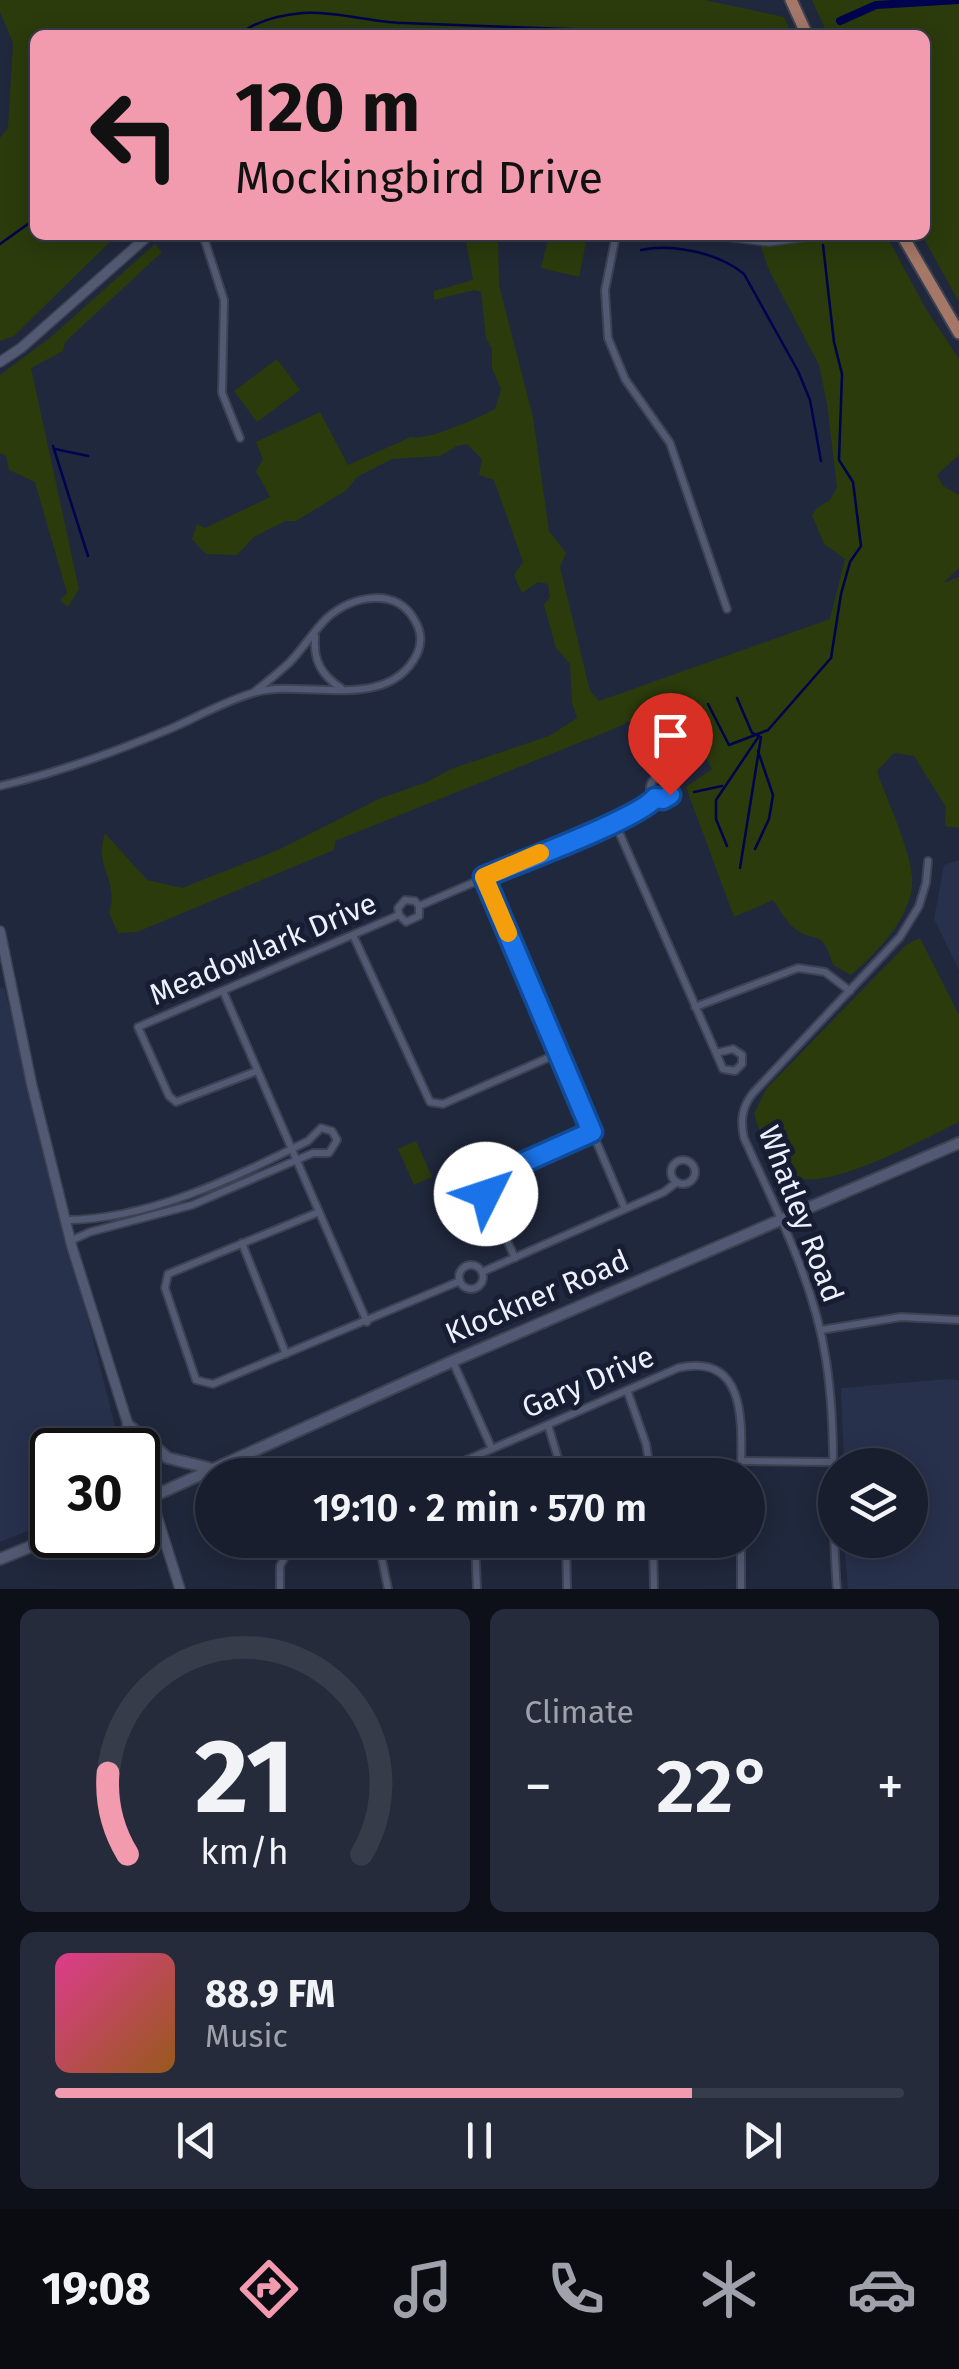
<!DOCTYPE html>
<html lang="en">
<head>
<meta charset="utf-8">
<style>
  body { margin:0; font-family:"Fira Sans",sans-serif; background:#252b3a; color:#f1f3f6; height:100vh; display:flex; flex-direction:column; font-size:38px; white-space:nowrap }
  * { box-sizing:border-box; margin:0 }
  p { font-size:32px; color:#9fa2aa }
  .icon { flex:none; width:55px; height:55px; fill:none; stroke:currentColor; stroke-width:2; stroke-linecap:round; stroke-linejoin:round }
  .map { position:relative; height:1589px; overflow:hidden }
  .details { display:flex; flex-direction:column; gap:20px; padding:20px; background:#0d1019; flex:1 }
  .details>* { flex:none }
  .banner { position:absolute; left:30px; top:30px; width:900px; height:210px; border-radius:15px; box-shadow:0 5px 25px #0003,0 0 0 2px #363c4a; background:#f29aae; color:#111; overflow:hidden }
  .buttons { position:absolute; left:818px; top:1448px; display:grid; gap:20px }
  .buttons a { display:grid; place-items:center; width:110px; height:110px; border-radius:50%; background:#181e2e; box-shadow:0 5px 25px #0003,0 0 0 2px #363c4a; font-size:50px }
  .speed { position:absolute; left:30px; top:1428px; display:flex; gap:20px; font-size:50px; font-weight:700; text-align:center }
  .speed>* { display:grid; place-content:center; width:130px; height:130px; border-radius:50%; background:#181e2e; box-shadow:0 5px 25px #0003,0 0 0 2px #363c4a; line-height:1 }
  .speed .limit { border:5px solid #111; border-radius:15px; background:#fff; color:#111 }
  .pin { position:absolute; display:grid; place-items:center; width:85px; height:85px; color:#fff; margin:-102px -42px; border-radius:50% 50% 50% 0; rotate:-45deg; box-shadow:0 0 10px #0007 }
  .pin .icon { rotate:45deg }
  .me { position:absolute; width:110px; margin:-55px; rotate:49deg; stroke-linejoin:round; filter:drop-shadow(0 0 8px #0008) }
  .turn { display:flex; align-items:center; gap:35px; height:210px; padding:0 40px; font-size:45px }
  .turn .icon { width:130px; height:130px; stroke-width:2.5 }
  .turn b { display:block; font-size:70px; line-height:85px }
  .big { font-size:75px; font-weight:600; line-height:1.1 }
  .details .tile { flex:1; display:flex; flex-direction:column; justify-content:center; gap:15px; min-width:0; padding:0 35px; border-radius:15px; background:#252b3a }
  .details .dial { align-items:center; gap:0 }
  .dial svg { height:260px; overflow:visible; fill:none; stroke:#363c4a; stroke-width:7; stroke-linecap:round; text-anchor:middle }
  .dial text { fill:#f1f3f6; stroke:none }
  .song { display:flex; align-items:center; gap:30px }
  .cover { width:120px; height:120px; border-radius:15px; background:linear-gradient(135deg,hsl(330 70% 55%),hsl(30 70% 35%)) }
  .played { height:10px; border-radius:5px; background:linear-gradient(90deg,#f29aae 75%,#363c4a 75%) }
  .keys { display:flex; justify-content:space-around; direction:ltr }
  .heat { display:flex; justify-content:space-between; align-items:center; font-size:55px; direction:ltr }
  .details .tiles { flex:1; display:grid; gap:20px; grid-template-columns:1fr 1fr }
  .tile:last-child { grid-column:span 2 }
  .trip { position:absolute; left:195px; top:1458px; width:570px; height:100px; border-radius:50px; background:#181e2e; box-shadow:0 5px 25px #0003,0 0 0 2px #363c4a; font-weight:600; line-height:100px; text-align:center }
  .menu { display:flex; height:160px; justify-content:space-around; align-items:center; background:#0a0c12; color:#9fa2aa }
  .menu .icon { width:70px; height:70px }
  .menu .active { color:#f29aae }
  .menu b { font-size:45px; color:#f1f3f6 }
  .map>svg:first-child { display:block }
</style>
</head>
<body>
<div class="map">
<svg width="959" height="1589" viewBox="0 0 959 1589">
  <rect width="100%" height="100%" fill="#20283d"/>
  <g fill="#28314c">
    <polygon points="959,860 959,970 934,919 944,865"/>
    <polygon points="4,987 121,1450 52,1450 52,1521 0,1542 0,988"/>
    <polygon points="948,1379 959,1380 959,1589 848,1589 844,1540 910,1540 910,1465 844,1465 841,1388"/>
  </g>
  <g fill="#2b3b0c">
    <polygon points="0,0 705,0 784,17 792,35 35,35 35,235 117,235 14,336 0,341 0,138 8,128 13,43 0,12"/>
    <polygon points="812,0 959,0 959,302 922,235 925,235 925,35 828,35"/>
    <path d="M465,235H498L499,285L533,417L549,531L566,553L560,567L590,691L599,701L830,619L845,559L824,544L812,515L817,508L830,500L837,487L827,404L819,365L769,270L757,235H886L926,309L959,359V455L937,475L943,486L959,495V568L943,583L959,577V828L945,826L946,807L914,756L894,753L877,771C887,800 910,849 912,877C915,915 877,952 851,975L833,965C822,926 816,945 794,928C786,922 779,908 773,900L734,917L686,787L712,769L676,698L616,728L335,841L334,850L137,932L118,933L109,913C120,878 93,870 105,833L147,880L182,888L278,850L381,798L427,782L451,769L549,736L577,718L572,702L570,664L556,648L544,605L550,597L548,584L538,582L522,593L514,575L523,562L494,480L479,475L482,459L467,444L457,446L440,456L392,459L357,477L347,490L296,521H285L254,537L237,555L206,554L192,539L197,524L205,528L270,497L256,471L263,459L256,442L320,412L348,465L411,437C428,441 478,418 495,409L501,389L492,368V349L486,338L481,292L475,290L434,300V291L473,280Z"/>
    <polygon points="549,235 586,242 579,277 541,268"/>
    <polygon points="155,244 162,252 65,342 63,351 31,368 79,589 68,607 60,600 67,593 35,482 9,470 6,455 0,454 0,375 51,337"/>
    <polygon points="277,359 300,390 257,422 234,391"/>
    <path d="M920,938L959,1015V1122C925,1138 819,1198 786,1174C769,1161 761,1134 754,1114L766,1089L906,945Z"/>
    <polygon points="416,1141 432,1177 414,1185 398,1149"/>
  </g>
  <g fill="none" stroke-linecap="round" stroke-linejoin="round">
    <g stroke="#00034d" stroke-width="2.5">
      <path d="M239,35C256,20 281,15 303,13C336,11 370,22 403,23C516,27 628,32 742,35"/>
      <polyline points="0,244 35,219"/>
      <path d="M641,250C672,243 719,253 744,274L798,371L810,400L821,461"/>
      <polyline points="53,446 88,556"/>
      <polyline points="55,449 88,456"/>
      <polyline points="708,704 729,745 768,730 831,658 841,594 850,562 861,546 853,482 839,460 842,374 834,342 823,245"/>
      <polyline points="694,792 722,786"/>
      <polyline points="727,846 716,819 716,800 759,736 752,733 737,698"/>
      <polyline points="755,849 769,819 773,795 758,751"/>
      <polyline points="740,868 761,737"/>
    </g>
    <polyline stroke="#00034d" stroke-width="8" points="840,21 876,5 959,0"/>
    <defs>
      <g id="minor">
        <polyline points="203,235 224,300 222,393 240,438"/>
        <polyline points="616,235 605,290 608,338 625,379 670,443 727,609"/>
        <path d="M315,636C313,660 321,675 341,688"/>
        <circle cx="661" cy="788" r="11"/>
        <path d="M0,786C61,772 115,752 172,728C199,716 227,700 256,692C305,679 388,713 417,654C423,641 421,630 414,619C395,587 353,596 328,617C314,630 303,649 289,663C278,673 266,683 254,692"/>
        <polyline points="612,823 619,832 723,1069 735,1071 742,1064 742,1055 733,1049 716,1053"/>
        <polyline points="484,877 625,1209"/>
        <polyline points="419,906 415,901 405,900 398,908 399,915 406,922 419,916 419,906 612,823 646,807 655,798"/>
        <polyline points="353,935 430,1102 443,1104 550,1057 558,1050"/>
        <polyline points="223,991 367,1322"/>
        <polyline points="695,1007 798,968 825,972 850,991"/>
        <polyline points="257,1071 176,1102 169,1096 138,1027 399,915"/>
        <circle cx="683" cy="1172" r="12"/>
        <polyline points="319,1212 168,1274 165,1288 196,1380 213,1384 460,1281"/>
        <path d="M65,1220C149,1220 235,1177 308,1141L321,1128L332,1131L337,1140L329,1153H313L192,1205L90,1232L70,1241"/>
        <polyline points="242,1243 286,1354"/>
        <polyline points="515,1258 486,1194 490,1180 592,1132"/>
        <circle cx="471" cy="1277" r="12"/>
        <polyline points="482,1272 664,1192 677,1182"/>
        <polyline points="821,1330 901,1317 959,1320"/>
        <polyline points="453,1362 492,1449"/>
        <polyline points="627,1390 646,1444 651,1475"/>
        <polyline points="548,1425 563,1475"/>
        <polyline points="463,1461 468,1475"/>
        <polyline points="741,1461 833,1462"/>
        <path d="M432,1475L678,1368C750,1352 741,1429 741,1475"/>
        <polyline points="378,1540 388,1589"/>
        <polyline points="475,1540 477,1589"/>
        <polyline points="566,1540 567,1589"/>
        <polyline points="653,1540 654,1589"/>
        <polyline points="741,1540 741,1589"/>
        <polyline points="280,1589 280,1566 294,1540"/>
        <path d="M837,1589C830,1513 838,1435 826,1360C814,1281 776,1209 744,1138C740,1120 742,1107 753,1093L900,937L919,906L926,883L928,861"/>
      </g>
      <g id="tertiary">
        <polyline points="720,235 769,241 813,235"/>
        <polyline points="0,362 21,348 149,235"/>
        <polyline points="0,931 32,1086 72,1247 136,1450"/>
        <polyline points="138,1456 180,1589"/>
      </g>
      <g id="secondary">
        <polyline points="128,1425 168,1458 209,1468"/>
        <polyline points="126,1450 128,1425"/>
        <polyline points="138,1503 453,1361 959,1143"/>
        <polyline points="0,1559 59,1535"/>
      </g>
      <g id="primary">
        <polyline points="791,0 807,35"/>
        <polyline points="902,235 959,333"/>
      </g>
    </defs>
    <use href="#minor" stroke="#3c4253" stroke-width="10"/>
    <use href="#tertiary" stroke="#3c4253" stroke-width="12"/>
    <use href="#secondary" stroke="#3c4253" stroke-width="14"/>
    <use href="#primary" stroke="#3c4253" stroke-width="15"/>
    <use href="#minor" stroke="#515a72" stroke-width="6"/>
    <use href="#tertiary" stroke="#515a72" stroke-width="9"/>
    <use href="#secondary" stroke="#515a72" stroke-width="10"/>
    <use href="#primary" stroke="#a47767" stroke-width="11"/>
  </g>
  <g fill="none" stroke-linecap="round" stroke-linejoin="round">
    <defs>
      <path id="route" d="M486,1194L487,1184L493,1176L592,1132L484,877C517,863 638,819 655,798L663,799L670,795"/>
    </defs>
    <use href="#route" stroke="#114b97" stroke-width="25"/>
    <use href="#route" stroke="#1a73e8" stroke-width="18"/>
    <polyline stroke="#f59e0b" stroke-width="18" points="508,933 484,877 540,853"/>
  </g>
  <g text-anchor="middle" stroke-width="10" stroke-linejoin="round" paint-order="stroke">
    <g font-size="30" fill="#edf1fd" stroke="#171e33">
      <text transform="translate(263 949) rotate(-23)" y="10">Meadowlark Drive</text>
      <text transform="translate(801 1214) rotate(69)" y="10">Whatley Road</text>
      <text transform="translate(537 1297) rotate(-23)" y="10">Klockner Road</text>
      <text transform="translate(588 1382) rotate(-23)" y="10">Gary Drive</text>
    </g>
  </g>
</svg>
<div class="buttons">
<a><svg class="icon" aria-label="layers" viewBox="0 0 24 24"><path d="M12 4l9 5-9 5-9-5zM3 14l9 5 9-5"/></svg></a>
</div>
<div class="speed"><div class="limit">30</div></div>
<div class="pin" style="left:670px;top:795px;background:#d93025"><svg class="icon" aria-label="arrive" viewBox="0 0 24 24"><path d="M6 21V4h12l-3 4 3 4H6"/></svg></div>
<svg class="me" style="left:486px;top:1194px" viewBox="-20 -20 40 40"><circle r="19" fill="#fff"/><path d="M0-13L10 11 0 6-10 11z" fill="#1a73e8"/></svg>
<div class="trip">19:10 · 2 min · 570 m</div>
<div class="banner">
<div class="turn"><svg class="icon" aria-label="left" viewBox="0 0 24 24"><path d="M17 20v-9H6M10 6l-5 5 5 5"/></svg><div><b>120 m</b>Mockingbird Drive</div></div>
</div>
</div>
<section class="details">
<div class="tiles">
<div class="tile dial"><svg viewBox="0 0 100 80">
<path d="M14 69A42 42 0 1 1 86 69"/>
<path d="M14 69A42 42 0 0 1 8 44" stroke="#f29aae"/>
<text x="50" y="56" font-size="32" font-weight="700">21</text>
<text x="50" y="72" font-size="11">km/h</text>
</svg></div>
<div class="tile"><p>Climate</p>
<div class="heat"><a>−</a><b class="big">22°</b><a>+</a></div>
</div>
<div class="tile">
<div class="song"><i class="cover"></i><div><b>88.9 FM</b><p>Music</p></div></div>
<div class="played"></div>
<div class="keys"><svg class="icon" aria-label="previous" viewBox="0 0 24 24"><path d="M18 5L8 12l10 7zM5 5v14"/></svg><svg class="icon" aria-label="pause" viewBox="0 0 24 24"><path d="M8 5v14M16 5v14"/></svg><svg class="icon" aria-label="next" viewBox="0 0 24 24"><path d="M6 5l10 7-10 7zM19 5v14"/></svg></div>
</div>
</div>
</section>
<nav class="menu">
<b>19:08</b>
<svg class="icon active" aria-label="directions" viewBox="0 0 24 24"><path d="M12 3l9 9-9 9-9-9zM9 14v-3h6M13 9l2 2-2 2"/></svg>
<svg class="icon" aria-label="music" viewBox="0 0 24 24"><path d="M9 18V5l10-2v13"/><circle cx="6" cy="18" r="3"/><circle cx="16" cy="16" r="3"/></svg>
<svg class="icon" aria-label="phone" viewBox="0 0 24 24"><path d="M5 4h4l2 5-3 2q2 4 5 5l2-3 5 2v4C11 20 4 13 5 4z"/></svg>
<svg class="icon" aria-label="climate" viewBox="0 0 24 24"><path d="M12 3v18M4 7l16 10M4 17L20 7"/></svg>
<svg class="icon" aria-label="car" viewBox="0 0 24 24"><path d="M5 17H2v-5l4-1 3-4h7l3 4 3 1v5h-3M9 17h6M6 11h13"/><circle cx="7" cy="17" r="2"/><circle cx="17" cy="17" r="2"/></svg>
</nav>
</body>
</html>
